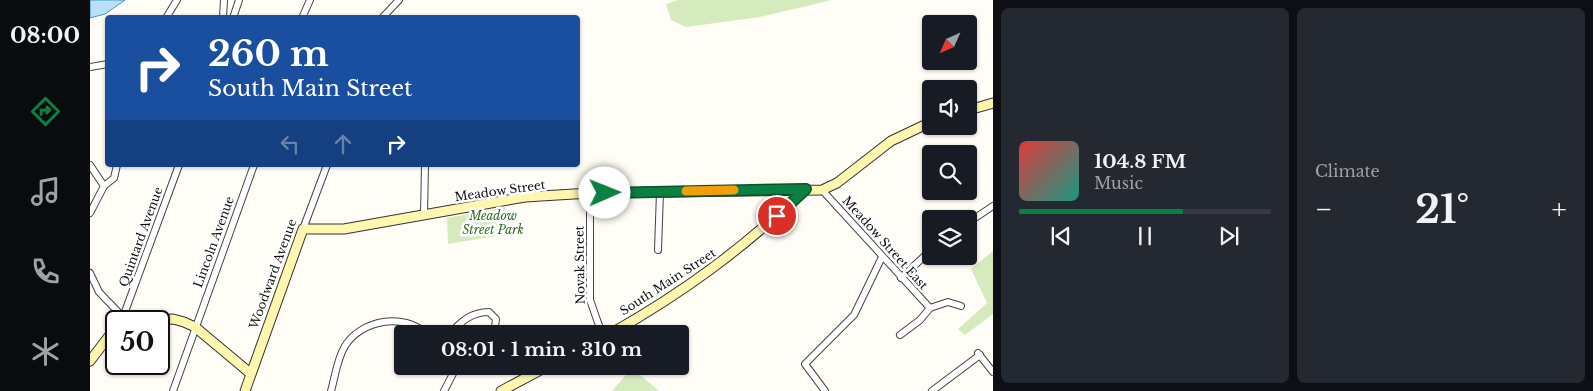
<!DOCTYPE html>
<html lang="en">
<head>
<meta charset="utf-8">
<style>
  body { margin:0; font-family:"Libre Baskerville",serif; background:#242831; color:#f1f3f6; height:100vh; display:flex; flex-direction:column; font-size:19px; white-space:nowrap }
  * { box-sizing:border-box; margin:0 }
  p { font-size:16px; color:#9ea1a6 }
  .icon { flex:none; width:28px; height:28px; fill:none; stroke:currentColor; stroke-width:2; stroke-linecap:round; stroke-linejoin:round }
  .map { position:relative; flex:1; overflow:hidden }
  .sheet { display:flex; flex-direction:column; gap:8px; padding:8px; background:#0d0f14; width:600px }
  .sheet>* { flex:none }
  .hud { position:absolute; left:15px; top:15px; width:475px; height:152px; border-radius:5px; box-shadow:0 1px 4px #0004; background:#1a4fa0; color:#fff; overflow:hidden }
  .needle { width:32px; rotate:225deg }
  .fabs { position:absolute; left:832px; top:15px; display:grid; gap:10px }
  .fabs a { display:grid; place-items:center; width:55px; height:55px; border-radius:5px; background:#171b24; box-shadow:0 1px 4px #0004; font-size:25px }
  .speed { position:absolute; left:15px; top:310px; display:flex; gap:10px; font-size:25px; font-weight:700; text-align:center }
  .speed>* { display:grid; place-content:center; width:65px; height:65px; border-radius:50%; background:#171b24; box-shadow:0 1px 4px #0004; line-height:1 }
  .speed .limit { border:2px solid #111; border-radius:8px; background:#fff; color:#111 }
  .pin { position:absolute; display:grid; place-items:center; width:42px; height:42px; color:#fff; margin:-21px; border:2px solid #fff; border-radius:50%; box-shadow:0 1px 5px #0007 }
  .me { position:absolute; width:55px; margin:-28px; rotate:89deg; stroke-linejoin:round; filter:drop-shadow(0 0 4px #0008) }
  .turn { display:flex; align-items:center; gap:18px; height:105px; padding:0 20px; font-size:22px }
  .turn .icon { width:65px; height:65px; stroke-width:2.5 }
  .turn b { display:block; font-size:35px; line-height:42px }
  .lanes { display:flex; align-items:center; height:48px; padding:0 20px; background:#0003; justify-content:center; gap:25px; direction:ltr }
  .lanes .off { opacity:.35 }
  .big { font-size:38px; font-weight:700; line-height:1.1 }
  .sheet .card { flex:1; display:flex; flex-direction:column; justify-content:center; gap:8px; min-width:0; padding:0 18px; border-radius:8px; background:#242831 }
  .song { display:flex; align-items:center; gap:15px }
  .cover { width:60px; height:60px; border-radius:8px; background:linear-gradient(135deg,hsl(0 70% 55%),hsl(170 70% 35%)) }
  .played { height:5px; border-radius:2px; background:linear-gradient(90deg,#0b8043 65%,#363941 65%) }
  .keys { display:flex; justify-content:space-around; direction:ltr }
  .heat { display:flex; justify-content:space-between; align-items:center; font-size:28px; direction:ltr }
  .sheet .tiles { flex:1; display:grid; gap:8px; grid-template-columns:repeat(2,1fr) }
  .trip { position:absolute; left:304px; top:325px; width:295px; height:50px; border-radius:5px; background:#171b24; box-shadow:0 1px 4px #0004; font-weight:700; line-height:50px; text-align:center }
  main { display:flex; flex:1; min-height:0 }
  .dock { display:flex; flex-direction:column; width:90px; justify-content:space-around; align-items:center; background:#090b0e; color:#9ea1a6 }
  .dock .icon { width:35px; height:35px }
  .dock .current { color:#0b8043 }
  .dock b { font-size:22px; color:#f1f3f6 }
  .map>svg:first-child { display:block }
</style>
</head>
<body>
<main>
<nav class="dock">
<b>08:00</b>
<svg class="icon current" aria-label="directions" viewBox="0 0 24 24"><path d="M12 3l9 9-9 9-9-9zM9 14v-3h6M13 9l2 2-2 2"/></svg>
<svg class="icon" aria-label="music" viewBox="0 0 24 24"><path d="M9 18V5l10-2v13"/><circle cx="6" cy="18" r="3"/><circle cx="16" cy="16" r="3"/></svg>
<svg class="icon" aria-label="phone" viewBox="0 0 24 24"><path d="M5 4h4l2 5-3 2q2 4 5 5l2-3 5 2v4C11 20 4 13 5 4z"/></svg>
<svg class="icon" aria-label="climate" viewBox="0 0 24 24"><path d="M12 3v18M4 7l16 10M4 17L20 7"/></svg>
</nav>
<div class="map">
<svg width="903" height="391" viewBox="0 0 903 391">
  <rect width="100%" height="100%" fill="#fffdf5"/>
  <g fill="#d5ebbd">
    <polygon points="588,0 742,0 670,17 596,27 581,20 576,4"/>
    <polygon points="415,207 418,234 358,244 357,218"/>
    <polygon points="903,251 903,314 875,335 868,329 897,303 881,269"/>
    <polygon points="542,368 569,391 522,391"/>
  </g>
  <polygon fill="#b9e0f7" stroke="#3f96cf" points="0,0 35,0 15,14 0,18"/>
  <g fill="none" stroke-linecap="round" stroke-linejoin="round">
    <defs>
      <g id="street">
        <polyline points="76,18 87,0"/>
        <polyline points="133,18 134,0"/>
        <polyline points="143,18 149,0"/>
        <polyline points="212,18 220,0"/>
        <polyline points="292,18 309,0"/>
        <polyline points="0,67 18,64"/>
        <polyline points="0,165 14,186"/>
        <polyline points="732,190 840,308 858,302 871,306"/>
        <polyline points="500,193 500,300 512,334"/>
        <polyline points="0,213 14,186 24,178 27,165"/>
        <polyline points="334,215 335,165"/>
        <polyline points="879,222 903,206"/>
        <polyline points="213,229 237,165"/>
        <polyline points="568,250 570,192"/>
        <polyline points="0,273 9,292 33,317 89,165"/>
        <polyline points="811,278 841,250"/>
        <path d="M360,334C371,321 382,312 399,312L406,319L404,334"/>
        <polyline points="810,335 830,320 840,308"/>
        <polyline points="888,353 903,372"/>
        <polyline points="83,391 164,165"/>
        <path d="M241,391C245,377 247,359 255,346C271,320 314,312 336,334"/>
        <polyline points="354,391 367,366"/>
        <polyline points="735,391 715,364 764,315 792,257"/>
        <polyline points="842,391 890,355"/>
      </g>
      <g id="secondary">
        <polyline points="879,110 903,103"/>
        <polyline points="30,321 33,317 54,321 83,319 94,322 105,327 160,373"/>
        <path d="M520,334C596,291 652,249 716,189"/>
        <polyline points="0,361 26,327"/>
        <polyline points="155,391 213,229 254,229 435,197 500,193 732,190 747,183 801,141 841,122"/>
        <polyline points="411,391 458,366"/>
      </g>
    </defs>
    <use href="#street" stroke="#444" stroke-width="8"/>
    <use href="#secondary" stroke="#333" stroke-width="11"/>
    <use href="#street" stroke="#fff" stroke-width="6"/>
    <use href="#secondary" stroke="#fff6b0" stroke-width="9"/>
  </g>
  <g fill="none" stroke-linecap="round" stroke-linejoin="round">
    <defs>
      <polyline id="route" points="515,193 716,189 687,216"/>
    </defs>
    <use href="#route" stroke="#07532c" stroke-width="12"/>
    <use href="#route" stroke="#0b8043" stroke-width="9"/>
    <polyline stroke="#f59e0b" stroke-width="9" points="596,191 644,190"/>
  </g>
  <g text-anchor="middle" stroke-width="5" stroke-linejoin="round" paint-order="stroke">
    <g font-size="12" fill="#111" stroke="#fff">
      <text transform="translate(410 191) rotate(-8)" y="4">Meadow Street</text>
      <text transform="translate(51 237) rotate(-70)" y="4">Quintard Avenue</text>
      <text transform="translate(124 242) rotate(-70)" y="4">Lincoln Avenue</text>
      <text transform="translate(795 243) rotate(48)" y="4">Meadow Street East</text>
      <text transform="translate(490 265) rotate(-91)" y="4">Novak Street</text>
      <text transform="translate(183 274) rotate(-70)" y="4">Woodward Avenue</text>
      <text transform="translate(578 282) rotate(-33)" y="4">South Main Street</text>
    </g>
    <g font-size="12" font-style="italic" fill="#2f6b1f" stroke="#fff">
      <text x="403" y="220">Meadow<tspan x="403" dy="14">Street Park</tspan></text>
    </g>
  </g>
</svg>
<div class="fabs">
<a><svg class="needle" viewBox="-14 -14 28 28"><path d="M0-13l5 13h-10z" fill="#e53935"/><path d="M0 13l5-13h-10z" fill="#9ea1a6"/></svg></a>
<a><svg class="icon" aria-label="sound" viewBox="0 0 24 24"><path d="M4 9h4l5-4v14l-5-4H4zM17 9q2 3 0 6"/></svg></a>
<a><svg class="icon" aria-label="search" viewBox="0 0 24 24"><circle cx="10" cy="10" r="6"/><path d="M15 15l6 6"/></svg></a>
<a><svg class="icon" aria-label="layers" viewBox="0 0 24 24"><path d="M12 4l9 5-9 5-9-5zM3 14l9 5 9-5"/></svg></a>
</div>
<div class="speed"><div class="limit">50</div></div>
<div class="pin" style="left:687px;top:216px;background:#d93025"><svg class="icon" aria-label="arrive" viewBox="0 0 24 24"><path d="M6 21V4h12l-3 4 3 4H6"/></svg></div>
<svg class="me" style="left:515px;top:193px" viewBox="-20 -20 40 40"><circle r="19" fill="#fff"/><path d="M0-13L10 11 0 6-10 11z" fill="#0b8043"/></svg>
<div class="trip">08:01 · 1 min · 310 m</div>
<div class="hud">
<div class="turn"><svg class="icon" aria-label="right" viewBox="0 0 24 24"><path d="M7 20v-9h11M14 6l5 5-5 5"/></svg><div><b>260 m</b>South Main Street</div></div>
<div class="lanes"><svg class="icon off" aria-label="left" viewBox="0 0 24 24"><path d="M17 20v-9H6M10 6l-5 5 5 5"/></svg><svg class="icon off" aria-label="ahead" viewBox="0 0 24 24"><path d="M12 20V5M6 11l6-6 6 6"/></svg><svg class="icon" aria-label="right" viewBox="0 0 24 24"><path d="M7 20v-9h11M14 6l5 5-5 5"/></svg></div>
</div>
</div>
<section class="sheet">
<div class="tiles">
<div class="card">
<div class="song"><i class="cover"></i><div><b>104.8 FM</b><p>Music</p></div></div>
<div class="played"></div>
<div class="keys"><svg class="icon" aria-label="previous" viewBox="0 0 24 24"><path d="M18 5L8 12l10 7zM5 5v14"/></svg><svg class="icon" aria-label="pause" viewBox="0 0 24 24"><path d="M8 5v14M16 5v14"/></svg><svg class="icon" aria-label="next" viewBox="0 0 24 24"><path d="M6 5l10 7-10 7zM19 5v14"/></svg></div>
</div>
<div class="card"><p>Climate</p>
<div class="heat"><a>−</a><b class="big">21°</b><a>+</a></div>
</div>
</div>
</section>
</main>
</body>
</html>
